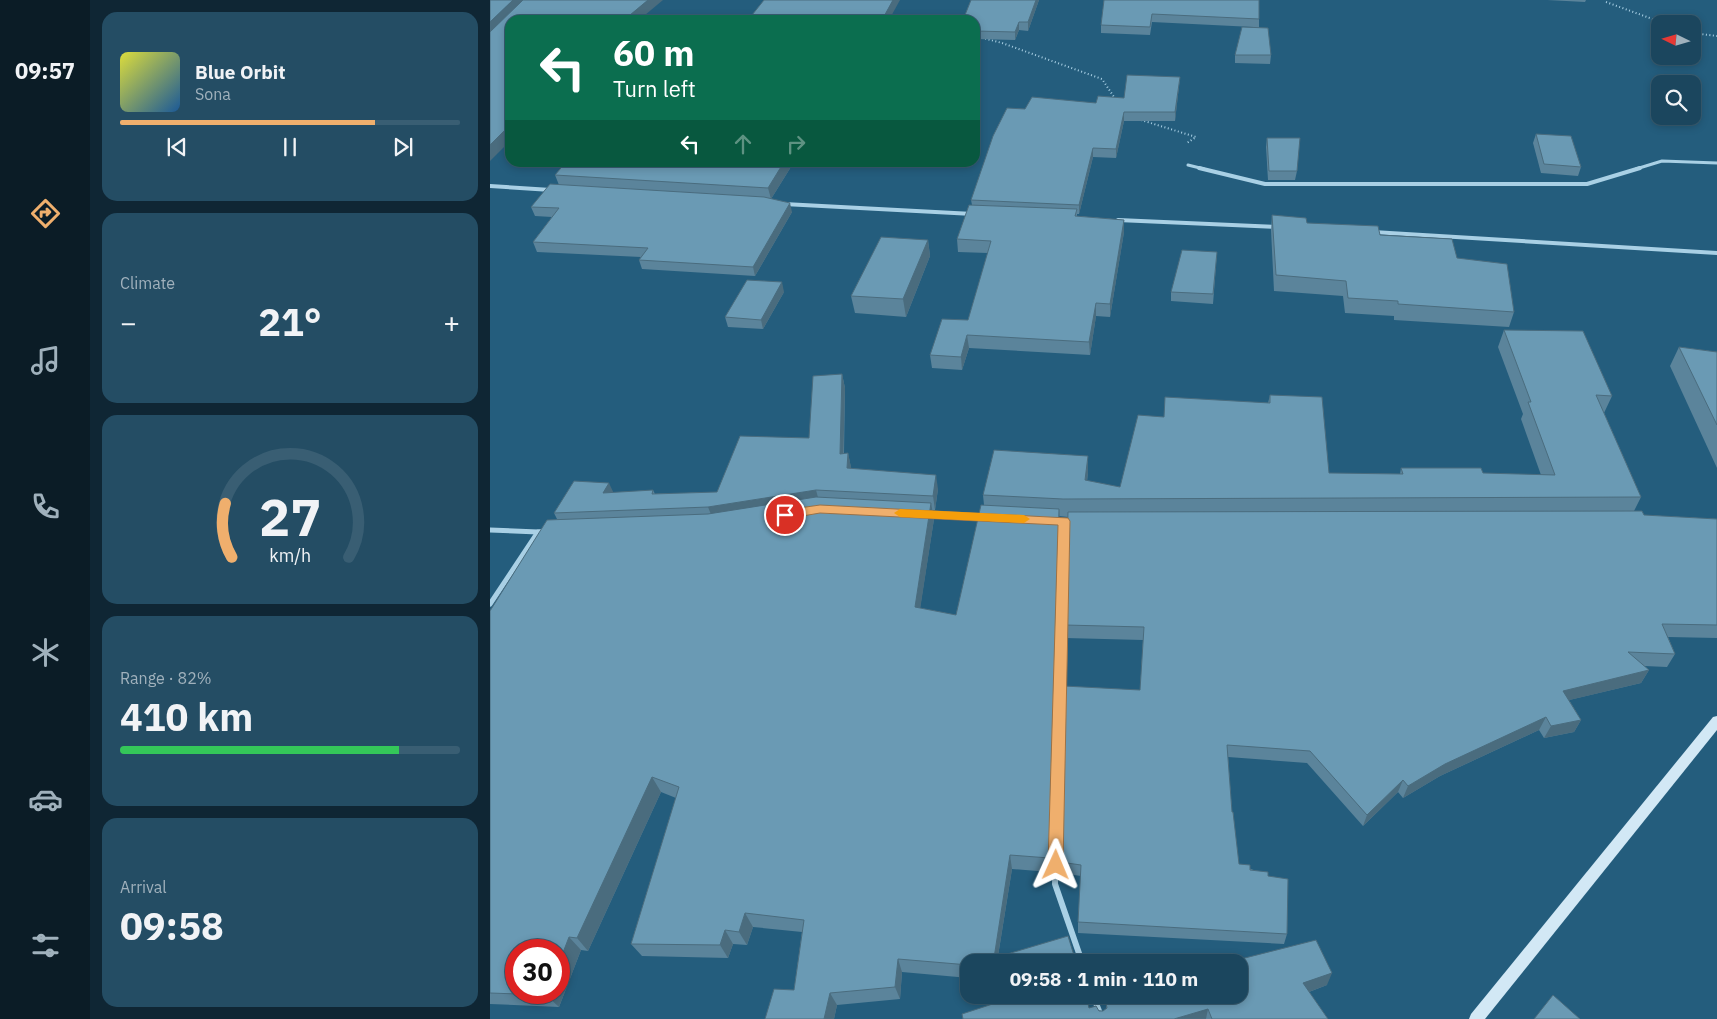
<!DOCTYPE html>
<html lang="en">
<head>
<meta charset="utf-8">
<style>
  body { margin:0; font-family:"IBM Plex Sans",sans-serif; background:#244d64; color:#f1f3f6; height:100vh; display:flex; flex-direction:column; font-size:19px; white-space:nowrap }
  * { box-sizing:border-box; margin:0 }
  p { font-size:16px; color:#a0b1bc }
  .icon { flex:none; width:28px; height:28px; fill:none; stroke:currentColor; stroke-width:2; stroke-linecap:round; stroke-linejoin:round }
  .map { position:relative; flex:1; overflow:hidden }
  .side { display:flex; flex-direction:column; gap:12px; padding:12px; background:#0f2634; width:400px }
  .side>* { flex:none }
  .top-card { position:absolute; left:15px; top:15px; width:475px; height:152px; border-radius:15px; box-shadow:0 2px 8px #0003,0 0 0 1px #395e73; background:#0b6e4f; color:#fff; overflow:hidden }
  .needle { width:32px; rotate:275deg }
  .fabs { position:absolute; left:1161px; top:15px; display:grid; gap:10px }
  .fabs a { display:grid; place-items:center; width:50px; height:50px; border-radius:10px; background:#1b465e; box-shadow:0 2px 8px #0003,0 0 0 1px #395e73; font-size:25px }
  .speed { position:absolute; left:15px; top:939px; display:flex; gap:10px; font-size:25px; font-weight:700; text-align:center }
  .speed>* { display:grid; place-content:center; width:65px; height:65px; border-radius:50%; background:#1b465e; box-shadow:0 2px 8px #0003,0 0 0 1px #395e73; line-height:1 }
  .speed .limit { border:8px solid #d22; background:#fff; color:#111 }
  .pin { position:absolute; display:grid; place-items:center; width:42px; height:42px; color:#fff; margin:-21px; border:2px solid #fff; border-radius:50%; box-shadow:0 1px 5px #0007 }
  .me { position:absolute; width:55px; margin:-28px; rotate:1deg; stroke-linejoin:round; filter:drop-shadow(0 0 4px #0008) }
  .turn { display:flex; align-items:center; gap:18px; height:105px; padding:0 25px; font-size:22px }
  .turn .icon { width:65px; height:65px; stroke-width:2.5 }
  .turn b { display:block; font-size:35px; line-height:42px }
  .lanes { display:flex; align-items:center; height:48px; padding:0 25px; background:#0003; justify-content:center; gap:25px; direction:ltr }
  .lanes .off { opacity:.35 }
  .big { font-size:38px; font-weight:800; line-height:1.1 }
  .side .widget { flex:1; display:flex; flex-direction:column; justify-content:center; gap:8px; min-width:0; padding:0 18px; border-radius:15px; background:#244d64 }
  .side .dial { align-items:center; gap:0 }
  .dial svg { height:130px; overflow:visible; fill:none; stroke:#395e73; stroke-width:7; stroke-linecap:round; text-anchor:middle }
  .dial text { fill:#f1f3f6; stroke:none }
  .song { display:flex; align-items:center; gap:15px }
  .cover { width:60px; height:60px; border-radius:8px; background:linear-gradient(135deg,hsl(60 70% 55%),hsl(210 70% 35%)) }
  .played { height:5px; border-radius:2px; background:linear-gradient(90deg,#efaf6d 75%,#395e73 75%) }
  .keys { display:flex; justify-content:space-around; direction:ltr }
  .heat { display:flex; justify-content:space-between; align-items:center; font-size:28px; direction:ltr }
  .charge { height:8px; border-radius:4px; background:linear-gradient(90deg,#34c759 82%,#395e73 0) }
  .trip { position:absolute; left:470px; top:954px; width:288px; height:50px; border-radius:15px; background:#1b465e; box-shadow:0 2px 8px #0003,0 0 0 1px #395e73; font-weight:800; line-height:50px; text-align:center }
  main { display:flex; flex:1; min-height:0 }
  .menu { display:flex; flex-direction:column; width:90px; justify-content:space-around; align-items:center; background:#0b1c26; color:#a0b1bc }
  .menu .icon { width:35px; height:35px }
  .menu .on { color:#efaf6d }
  .menu b { font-size:22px; color:#f1f3f6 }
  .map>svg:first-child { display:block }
</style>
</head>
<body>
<main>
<nav class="menu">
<b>09:57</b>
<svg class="icon on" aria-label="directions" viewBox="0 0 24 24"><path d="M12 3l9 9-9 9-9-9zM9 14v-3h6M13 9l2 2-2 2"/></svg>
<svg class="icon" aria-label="music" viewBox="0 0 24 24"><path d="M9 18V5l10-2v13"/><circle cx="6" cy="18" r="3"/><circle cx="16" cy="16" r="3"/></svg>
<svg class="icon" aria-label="phone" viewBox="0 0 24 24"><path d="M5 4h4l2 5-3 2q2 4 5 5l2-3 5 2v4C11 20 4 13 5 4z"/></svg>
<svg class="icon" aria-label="climate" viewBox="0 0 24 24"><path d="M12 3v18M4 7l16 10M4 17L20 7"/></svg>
<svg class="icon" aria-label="car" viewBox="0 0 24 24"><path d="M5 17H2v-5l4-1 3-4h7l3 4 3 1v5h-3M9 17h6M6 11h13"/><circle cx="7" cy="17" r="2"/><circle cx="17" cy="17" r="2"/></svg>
<svg class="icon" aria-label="filters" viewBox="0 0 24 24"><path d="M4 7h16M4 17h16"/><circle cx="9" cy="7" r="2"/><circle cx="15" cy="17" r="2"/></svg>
</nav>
<section class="side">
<div class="widget">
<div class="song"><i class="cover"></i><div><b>Blue Orbit</b><p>Sona</p></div></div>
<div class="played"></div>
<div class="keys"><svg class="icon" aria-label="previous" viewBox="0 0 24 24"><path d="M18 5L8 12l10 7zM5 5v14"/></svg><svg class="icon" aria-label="pause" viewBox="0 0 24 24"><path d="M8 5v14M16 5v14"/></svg><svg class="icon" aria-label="next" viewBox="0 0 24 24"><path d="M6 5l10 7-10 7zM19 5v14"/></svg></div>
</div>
<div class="widget"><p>Climate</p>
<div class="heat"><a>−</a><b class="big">21°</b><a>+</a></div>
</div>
<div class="widget dial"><svg viewBox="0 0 100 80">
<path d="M14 69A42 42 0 1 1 86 69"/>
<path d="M14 69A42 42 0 0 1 10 36" stroke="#efaf6d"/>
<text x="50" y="56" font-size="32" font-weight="700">27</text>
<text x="50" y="72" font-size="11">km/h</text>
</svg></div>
<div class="widget"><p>Range · 82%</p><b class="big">410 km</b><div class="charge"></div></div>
<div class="widget"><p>Arrival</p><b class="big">09:58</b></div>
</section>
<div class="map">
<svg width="1227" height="1019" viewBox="0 0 1227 1019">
  <rect width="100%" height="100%" fill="#245d7d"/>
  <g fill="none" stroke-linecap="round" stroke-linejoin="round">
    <g stroke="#a9d0e5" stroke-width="2" stroke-dasharray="1 2.5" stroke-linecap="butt">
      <polyline points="1116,2 1176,24"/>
      <polyline points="399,14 423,20"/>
      <polyline points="1202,33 1227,36"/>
      <polyline points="485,36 512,43 612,79 626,100"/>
      <polyline points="651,120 706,137 697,143"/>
    </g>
    <g stroke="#a9d0e5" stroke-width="3">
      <polyline points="698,165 714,169"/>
      <polyline points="1146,169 1172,161 1227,163"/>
    </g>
    <g stroke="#a9d0e5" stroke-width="4">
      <polyline points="709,168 775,184 1097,184 1150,168"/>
      <polyline points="0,186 61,190"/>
      <polyline points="294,204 483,214"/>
      <polyline points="628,220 787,227"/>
      <polyline points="883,232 1227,253"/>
    </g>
    <g stroke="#a9d0e5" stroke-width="5">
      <polyline points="437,514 494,517"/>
      <polyline points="565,521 584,521"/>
      <polyline points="0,530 48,532"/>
      <polyline points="0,604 48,532 55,531"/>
      <polyline points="570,663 574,521"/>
    </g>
    <g stroke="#a9d0e5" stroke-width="6">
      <polyline points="571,662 565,884 592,962"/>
      <polyline points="603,995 612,1019"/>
    </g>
    <polygon fill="#d2e8f5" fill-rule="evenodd" points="1227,716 1227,730 995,1019 979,1019 981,1014 1223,717"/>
  </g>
  <g fill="#5b849b">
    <polygon points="481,0 549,0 538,31 529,30 525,40 485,39 485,20"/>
    <polygon points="614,0 769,19 769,27 781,55 780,64 745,63 745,55 763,27 662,22 660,35 611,33 611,25"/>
    <polygon points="1057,0 1096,0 1095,2"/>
    <polygon points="690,77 685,121 634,121 626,158 603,157 589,214 587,214 587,216 634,220 634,232 620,317 606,316 600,355 479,348 472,370 442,368 440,355 478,320 498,253 468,252 467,239 482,205 481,200 535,109 606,103 634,98"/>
    <polygon points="1046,134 1091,167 1088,176 1051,173 1043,143"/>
    <polygon points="777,138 807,171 805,180 778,180 776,147"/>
    <polygon points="76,162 304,162 281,199 302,212 265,276 152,269 149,260 151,257 47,252 43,242 62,217 45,216 41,207 69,185 65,175"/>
    <polygon points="782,215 817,223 890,235 967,258 1024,312 1019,327 904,320 904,316 855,313 853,296 784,291 781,230"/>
    <polygon points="438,240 440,256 416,317 365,313 361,296"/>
    <polygon points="727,252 723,304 681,301 681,292"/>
    <polygon points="294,292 273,329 238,327 235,317"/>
    <polygon points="1014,330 1122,396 1114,413 1151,497 1144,511 1154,515 1227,519 1227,638 1178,637 1185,654 1177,667 1154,666 1159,670 1151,683 1079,700 1091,720 1084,732 1054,738 1049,730 950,776 913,798 908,792 873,826 817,763 738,757 742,812 749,864 778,876 797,934 794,944 588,933 588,922 591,876 570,873 570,862 650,690 653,640 575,638 575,625 578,517 569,516 560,872 522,869 508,956 586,962 479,962 479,978 412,972 410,999 347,1005 344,1019 275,1019 304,990 312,932 263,927 257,945 243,944 238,958 152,956 141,944 186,798 171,792 98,951 91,950 69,1007 0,1004 0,611 67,519 64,513 123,493 163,490 165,494 227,492 319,438 352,374 355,388 354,453 358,453 361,468 448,489 445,510 442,510 444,519 430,608 466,615 494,505 493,495 598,456 598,473 597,481 630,487 674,417 778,403 780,395 839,473 910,474 911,468 993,473 1051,475 1031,419 1033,414 1008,347"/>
    <polygon points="1189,347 1227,352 1227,468 1180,366"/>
    <polygon points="837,985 819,992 838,1019 473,1019 599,1008 613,1011 616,1009 616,1003"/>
  </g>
  <g fill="#4a6c7e">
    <polygon points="23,0 37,0 0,36 0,22"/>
    <polygon points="158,0 173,0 149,20 134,20"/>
    <polygon points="403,0 410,0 399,20 392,20"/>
    <polygon points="546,0 549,0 538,31 538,22"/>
    <polygon points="529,22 529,30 525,40 525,32"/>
    <polygon points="690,77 689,86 685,121 685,112"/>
    <polygon points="634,112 634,121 626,158 626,149"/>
    <polygon points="20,125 20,141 0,161 0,145"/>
    <polygon points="603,148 603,157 589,214 589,205"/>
    <polygon points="294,162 304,162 281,199 278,188"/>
    <polygon points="300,203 302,212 265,276 263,267"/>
    <polygon points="634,220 634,232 620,317 620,304"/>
    <polygon points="438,240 440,256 416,317 413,299"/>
    <polygon points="292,282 294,292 273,329 271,320"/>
    <polygon points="606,303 606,316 600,355 599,342"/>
    <polygon points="477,335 479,348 472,370 471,357"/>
    <polygon points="352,374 355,388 353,468 350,454"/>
    <polygon points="358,453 361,467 361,482 357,468"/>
    <polygon points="598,456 598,473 595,498 595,480"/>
    <polygon points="446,475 448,489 445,510 443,496"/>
    <polygon points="119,483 126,498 113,493"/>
    <polygon points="326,490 330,505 224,522 218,507"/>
    <polygon points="441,503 444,519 428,623 425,607"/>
    <polygon points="569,509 570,525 560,872 559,858"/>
    <polygon points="1159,670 1151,683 1067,703 1073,691"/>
    <polygon points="1056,717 1049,730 950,776 913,798 918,786 955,764"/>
    <polygon points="1091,720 1084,732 1054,738 1061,726"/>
    <polygon points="162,777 171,792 98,951 87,938"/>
    <polygon points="913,780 908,792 873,826 877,815"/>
    <polygon points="520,855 522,869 507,962 504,958"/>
    <polygon points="255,913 263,927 257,945 249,932"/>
    <polygon points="235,930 243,944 238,958 230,945"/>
    <polygon points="79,937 91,950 69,1007 56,995 57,992 69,992 69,963"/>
    <polygon points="408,959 412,972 410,999 405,987"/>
    <polygon points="842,973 837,985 808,996 813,983"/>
    <polygon points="340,993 347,1005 344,1019 334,1019"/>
    <polygon points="718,1009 716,1019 684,1019"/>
  </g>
  <g fill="#6a9ab4" stroke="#4a6c7e">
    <polygon points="0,0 23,0 0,22"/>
    <polygon points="33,0 158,0 134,20 20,20 20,125 0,145 0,32"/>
    <polygon points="274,0 403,0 392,20 258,20"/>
    <polygon points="481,0 546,0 538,22 529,22 525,32 485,31 485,20 473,20"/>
    <polygon points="614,0 769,0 769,19 662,14 660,27 611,25"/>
    <polygon points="752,27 778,28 781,55 745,55"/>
    <polygon points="637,75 690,77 685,112 634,112 626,149 603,148 589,205 481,200 503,136 517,108 535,109 542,97 606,103 608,96 634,98"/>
    <polygon points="1046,134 1081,136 1091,167 1054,164"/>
    <polygon points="777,138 810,138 807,171 779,171"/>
    <polygon points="76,162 294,162 278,188 65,175"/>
    <polygon points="60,184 274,197 300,203 263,267 149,260 158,248 43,242 69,208 41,207"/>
    <polygon points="479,205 587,209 585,216 634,220 620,304 606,303 599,342 477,335 471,357 440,355 452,319 478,320 501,241 467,239"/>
    <polygon points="782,215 816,218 817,223 888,226 890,235 962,239 967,258 1017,264 1024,312 908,304 908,301 858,298 856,281 786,275"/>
    <polygon points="391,237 438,240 413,299 361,296"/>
    <polygon points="692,250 727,252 723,294 681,292"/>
    <polygon points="257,280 292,282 271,320 235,317"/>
    <polygon points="1014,330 1093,331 1122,396 1106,395 1151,497 573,499 493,495 504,450 598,456 595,480 630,487 648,415 674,417 675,397 780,403 780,395 832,397 839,473 913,474 911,468 991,468 993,473 1065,475 1038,402 1041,402"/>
    <polygon points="1189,347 1227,352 1227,425"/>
    <polygon points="352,374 350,454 358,453 357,468 446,475 443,496 326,490 218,507 64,513 84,481 119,483 113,493 163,490 162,494 227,492 250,436 319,438 323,376"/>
    <polygon points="326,497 441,503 425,607 466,615 491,505 569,509 559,858 520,855 504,958 578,936 586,962 479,962 479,965 408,959 405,987 340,993 334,1019 275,1019 284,989 304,990 314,920 255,913 249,932 235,930 230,945 141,944 189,787 162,777 87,938 79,937 69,963 69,950 26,950 26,992 57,992 56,995 0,993 0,611 57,520 218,514"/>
    <polygon points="1152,511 1154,515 1227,519 1227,625 1172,624 1185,654 1138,652 1159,670 1073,691 1091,720 1061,726 1056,717 955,764 918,786 913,780 877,815 820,751 737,745 742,812 743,812 749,864 760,865 760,870 778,872 778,876 798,879 797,934 588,922 591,865 570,862 574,686 650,690 654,627 575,625 578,512"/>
    <polygon points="826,940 842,973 813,983 838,1019 722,1019 718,1009 684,1019 473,1019 472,1014 530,995 596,995 599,1008 606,1006 609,1011 613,1011 617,1008 616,1003 643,995 749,995 749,962 739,962"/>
    <polygon points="1063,995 1090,1019 1044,1019"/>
  </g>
  <polygon fill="#efaf6d" stroke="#9b7247" points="330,505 578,518 580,521 573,865 571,870 566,872 560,870 558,865 568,525 330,513 295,519 289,515 295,510"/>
  <polygon fill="#f59e0b" points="410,509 534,515 540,519 534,523 410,517 404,513"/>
</svg>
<div class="fabs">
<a><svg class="needle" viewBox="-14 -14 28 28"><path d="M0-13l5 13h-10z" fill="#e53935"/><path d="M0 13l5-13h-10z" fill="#a0b1bc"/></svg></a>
<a><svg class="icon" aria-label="search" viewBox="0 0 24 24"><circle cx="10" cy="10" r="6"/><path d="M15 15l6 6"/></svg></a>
</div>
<div class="speed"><div class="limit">30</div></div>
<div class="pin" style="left:295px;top:515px;background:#d93025"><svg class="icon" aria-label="arrive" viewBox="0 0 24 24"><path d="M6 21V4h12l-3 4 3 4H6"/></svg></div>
<svg class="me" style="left:566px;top:865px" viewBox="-20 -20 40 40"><path d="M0-17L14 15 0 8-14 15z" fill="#efaf6d" stroke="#fff" stroke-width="4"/></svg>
<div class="trip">09:58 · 1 min · 110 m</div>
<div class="top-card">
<div class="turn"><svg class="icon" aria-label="left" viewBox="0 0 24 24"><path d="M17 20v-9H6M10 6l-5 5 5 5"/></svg><div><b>60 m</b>Turn left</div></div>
<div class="lanes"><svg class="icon" aria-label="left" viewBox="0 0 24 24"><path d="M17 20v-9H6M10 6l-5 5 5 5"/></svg><svg class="icon off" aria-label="ahead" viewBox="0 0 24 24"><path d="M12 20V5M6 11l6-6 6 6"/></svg><svg class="icon off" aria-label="right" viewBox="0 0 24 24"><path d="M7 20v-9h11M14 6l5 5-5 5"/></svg></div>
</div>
</div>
</main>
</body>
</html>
